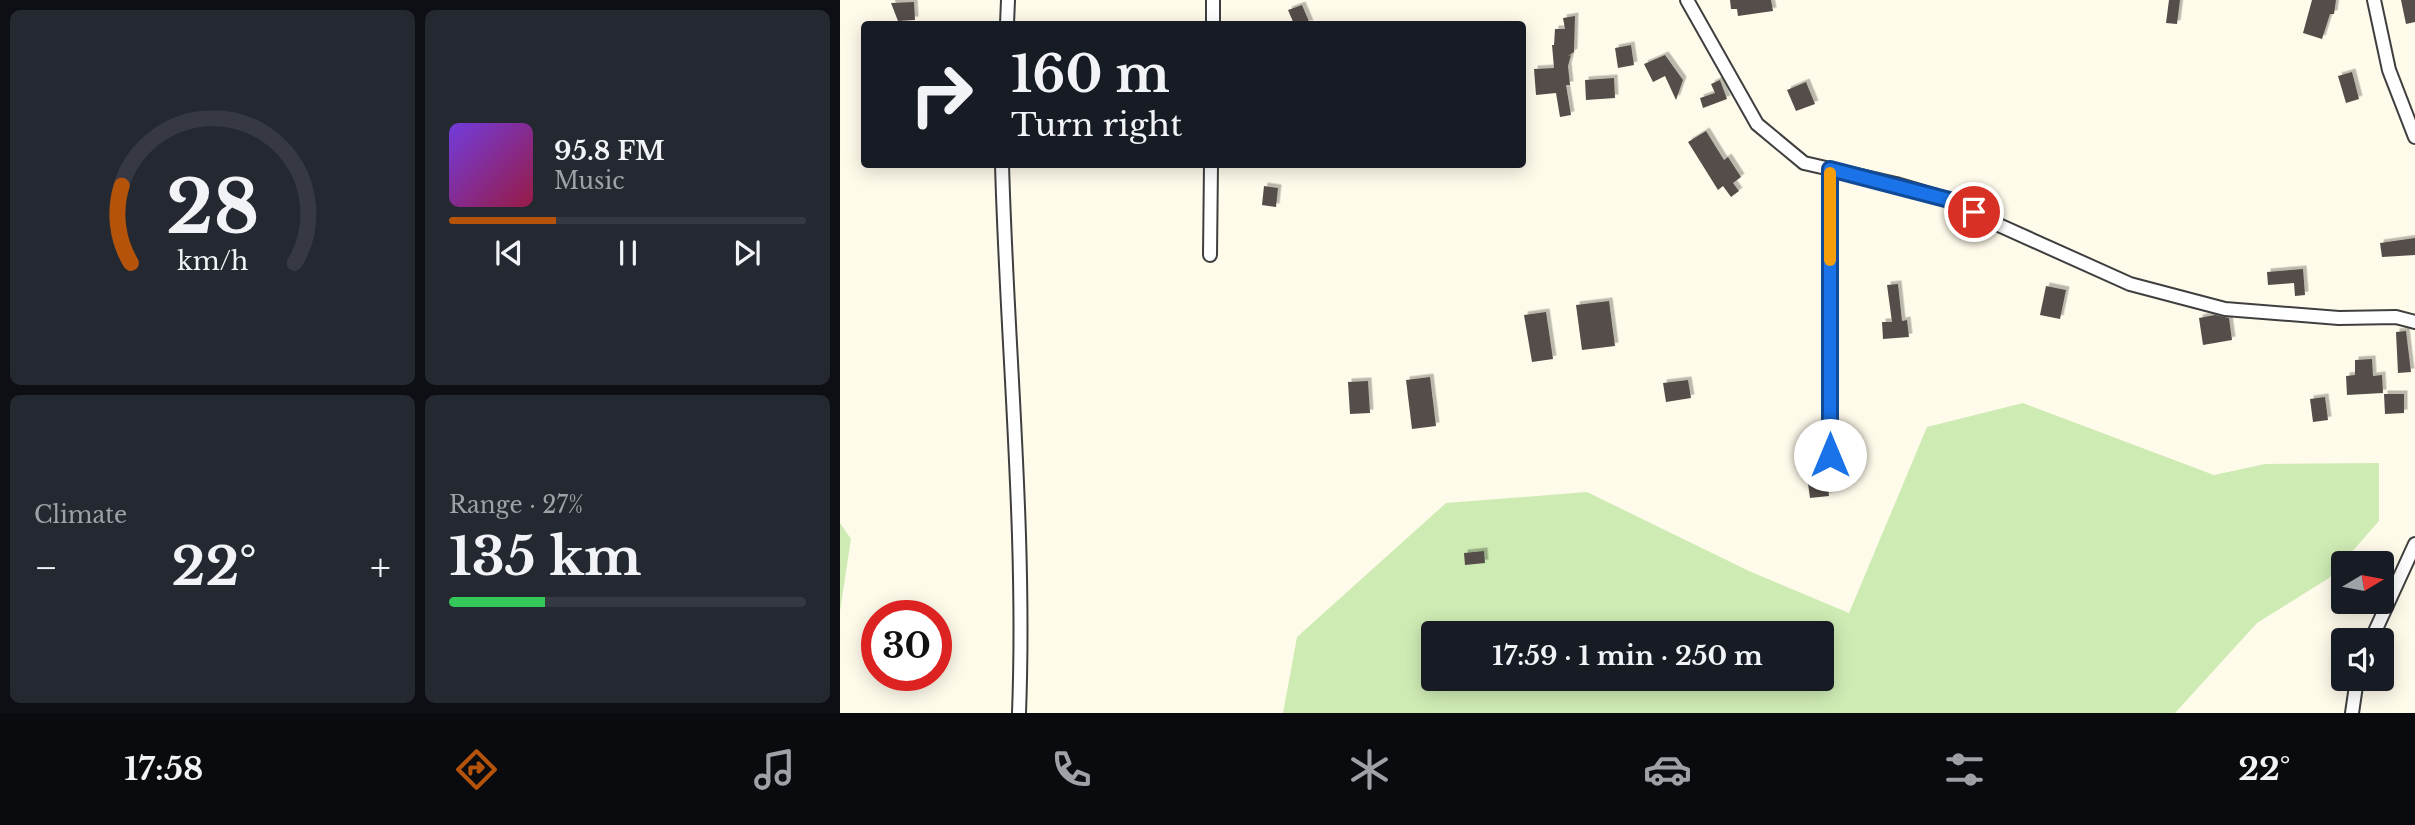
<!DOCTYPE html>
<html lang="en">
<head>
<meta charset="utf-8">
<style>
  body { margin:0; font-family:"Libre Baskerville",serif; background:#242831; color:#f1f3f6; height:100vh; display:flex; flex-direction:column; font-size:26px; white-space:nowrap }
  * { box-sizing:border-box; margin:0 }
  p { font-size:23px; color:#9ea1a6 }
  .icon { flex:none; width:38px; height:38px; fill:none; stroke:currentColor; stroke-width:2; stroke-linecap:round; stroke-linejoin:round }
  .map { position:relative; flex:1; overflow:hidden }
  .details { display:flex; flex-direction:column; gap:10px; padding:10px; background:#0d0f14; width:840px }
  .details>* { flex:none }
  .guide { position:absolute; left:21px; top:21px; width:665px; height:147px; border-radius:7px; box-shadow:0 4px 18px #0003; background:#171b24; color:#f1f3f6; overflow:hidden }
  .needle { width:46px; rotate:80deg }
  .fabs { position:absolute; left:1491px; top:551px; display:grid; gap:14px }
  .fabs a { display:grid; place-items:center; width:63px; height:63px; border-radius:7px; background:#171b24; box-shadow:0 4px 18px #0003; font-size:35px }
  .speed { position:absolute; left:21px; top:600px; display:flex; gap:14px; font-size:35px; font-weight:700; text-align:center }
  .speed>* { display:grid; place-content:center; width:91px; height:91px; border-radius:50%; background:#171b24; box-shadow:0 4px 18px #0003; line-height:1 }
  .speed .limit { border:10px solid #d22; background:#fff; color:#111 }
  .pin { position:absolute; display:grid; place-items:center; width:60px; height:60px; color:#fff; margin:-30px; border:4px solid #fff; border-radius:50%; box-shadow:0 2px 7px #0007 }
  .me { position:absolute; width:77px; margin:-38px; rotate:0deg; stroke-linejoin:round; filter:drop-shadow(0 0 5px #0008) }
  .turn { display:flex; align-items:center; gap:24px; height:147px; padding:0 35px; font-size:32px }
  .turn .icon { width:91px; height:91px; stroke-width:2.5 }
  .turn b { display:block; font-size:49px; line-height:60px }
  .big { font-size:52px; font-weight:800; line-height:1.1 }
  .details .tile { flex:1; display:flex; flex-direction:column; justify-content:center; gap:10px; min-width:0; padding:0 24px; border-radius:10px; background:#242831 }
  .details .dial { align-items:center; gap:0 }
  .dial svg { height:182px; overflow:visible; fill:none; stroke:#363941; stroke-width:7; stroke-linecap:round; text-anchor:middle }
  .dial text { fill:#f1f3f6; stroke:none }
  .song { display:flex; align-items:center; gap:21px }
  .cover { width:84px; height:84px; border-radius:10px; background:linear-gradient(135deg,hsl(260 70% 55%),hsl(340 70% 35%)) }
  .played { height:7px; border-radius:4px; background:linear-gradient(90deg,#b45309 30%,#363941 30%) }
  .keys { display:flex; justify-content:space-around; direction:ltr }
  .heat { display:flex; justify-content:space-between; align-items:center; font-size:38px; direction:ltr }
  .charge { height:10px; border-radius:5px; background:linear-gradient(90deg,#34c759 27%,#363941 0) }
  .details .tiles { flex:1; display:grid; gap:10px; grid-template-columns:repeat(2,1fr) }
  .trip { position:absolute; left:581px; top:621px; width:413px; height:70px; border-radius:7px; background:#171b24; box-shadow:0 4px 18px #0003; font-weight:800; line-height:70px; text-align:center }
  .tabs { display:flex; height:112px; justify-content:space-around; align-items:center; background:#090b0e; color:#9ea1a6 }
  .tabs .icon { width:49px; height:49px }
  .tabs .current { color:#b45309 }
  .tabs b { font-size:32px; color:#f1f3f6 }
  main { display:flex; flex:1; min-height:0 }
  .map>svg:first-child { display:block }
</style>
</head>
<body>
<main>
<section class="details">
<div class="tiles">
<div class="tile dial"><svg viewBox="0 0 100 80">
<path d="M14 69A42 42 0 1 1 86 69"/>
<path d="M14 69A42 42 0 0 1 10 35" stroke="#b45309"/>
<text x="50" y="56" font-size="32" font-weight="700">28</text>
<text x="50" y="72" font-size="11">km/h</text>
</svg></div>
<div class="tile">
<div class="song"><i class="cover"></i><div><b>95.8 FM</b><p>Music</p></div></div>
<div class="played"></div>
<div class="keys"><svg class="icon" aria-label="previous" viewBox="0 0 24 24"><path d="M18 5L8 12l10 7zM5 5v14"/></svg><svg class="icon" aria-label="pause" viewBox="0 0 24 24"><path d="M8 5v14M16 5v14"/></svg><svg class="icon" aria-label="next" viewBox="0 0 24 24"><path d="M6 5l10 7-10 7zM19 5v14"/></svg></div>
</div>
<div class="tile"><p>Climate</p>
<div class="heat"><a>−</a><b class="big">22°</b><a>+</a></div>
</div>
<div class="tile"><p>Range · 27%</p><b class="big">135 km</b><div class="charge"></div></div>
</div>
</section>
<div class="map">
<svg width="1575" height="713" viewBox="0 0 1575 713">
  <defs>
    <filter id="shadow"><feDropShadow dx="3.5" dy="-3.5" stdDeviation="0" flood-color="#0004"/></filter>
  </defs>
  <rect width="100%" height="100%" fill="#fffbeb"/>
  <g fill="#cfebb4" fill-rule="evenodd">
    <path d="M1183,403L1374,475L1425,464L1539,463V521L1489,578L1417,623L1335,713H443L457,637L606,503L747,492L909,571L1009,613L1087,427ZM593,634H982V679H593Z"/>
    <polygon points="0,523 11,539 0,611"/>
  </g>
  <g fill="#554d48" filter="url(#shadow)">
    <polygon points="890,0 931,0 933,11 898,16 897,9 891,9"/>
    <polygon points="1329,0 1340,0 1337,24 1326,23"/>
    <polygon points="1472,0 1496,0 1494,14 1490,14 1482,39 1463,33"/>
    <polygon points="1561,0 1575,0 1575,22 1566,24"/>
    <polygon points="74,2 75,20 58,21 51,3"/>
    <polygon points="462,5 470,24 454,24 448,10"/>
    <polygon points="735,16 734,52 728,56 731,55 728,66 730,85 726,85 731,115 720,117 716,93 696,95 694,69 714,68 712,45 714,45 715,29 725,29 723,18"/>
    <polygon points="791,45 794,65 778,68 775,48"/>
    <polygon points="825,55 843,80 836,100 825,76 813,82 804,64"/>
    <polygon points="1512,72 1519,99 1506,103 1498,76"/>
    <polygon points="774,78 775,98 746,100 745,80"/>
    <polygon points="880,80 887,99 863,108 860,98 875,93 871,84"/>
    <polygon points="966,82 975,104 956,111 947,90"/>
    <polygon points="866,131 884,160 888,157 901,177 893,183 899,191 891,197 883,186 878,190 848,142"/>
    <polygon points="424,186 438,188 436,207 422,205"/>
    <polygon points="1575,238 1575,255 1542,257 1540,243"/>
    <polygon points="1463,269 1465,295 1455,296 1454,283 1428,285 1427,272"/>
    <polygon points="1058,284 1062,321 1067,320 1069,337 1043,339 1042,322 1052,322 1047,285"/>
    <polygon points="1206,286 1226,290 1220,319 1200,315"/>
    <polygon points="769,301 775,346 742,350 736,305"/>
    <polygon points="706,312 713,359 692,362 684,315"/>
    <polygon points="1375,315 1389,318 1392,340 1363,345 1359,318"/>
    <polygon points="1566,331 1571,372 1558,373 1556,332"/>
    <polygon points="1532,359 1533,376 1542,375 1543,393 1507,395 1506,376 1515,375 1515,360"/>
    <polygon points="590,377 596,426 572,429 566,380"/>
    <polygon points="848,380 851,398 826,402 823,383"/>
    <polygon points="528,381 530,413 510,414 508,382"/>
    <polygon points="1544,394 1564,394 1564,413 1545,414"/>
    <polygon points="1485,397 1488,420 1473,422 1470,399"/>
    <polygon points="986,473 989,496 970,498 967,476"/>
    <polygon points="644,551 645,563 625,565 624,553"/>
  </g>
  <g fill="none" stroke-linecap="round" stroke-linejoin="round">
    <defs>
      <g id="street">
        <polyline points="847,0 917,124 964,163 1056,184 1117,202 1152,222 1290,284 1385,309 1499,318 1556,317 1575,322"/>
        <polyline points="1534,0 1549,70 1575,137"/>
        <polyline points="167,24 168,0"/>
        <polyline points="373,24 373,0"/>
        <path d="M162,164C167,347 186,530 179,713"/>
        <polyline points="990,169 990,455"/>
        <polyline points="370,255 371,164"/>
        <polyline points="1531,640 1575,544"/>
        <polyline points="1512,713 1517,679"/>
      </g>
    </defs>
    <use href="#street" stroke="#3f3f3f" stroke-width="16"/>
    <use href="#street" stroke="#fff" stroke-width="12"/>
  </g>
  <g fill="none" stroke-linecap="round" stroke-linejoin="round">
    <defs>
      <polyline id="route" points="990,455 990,169 1117,202 1134,212"/>
    </defs>
    <use href="#route" stroke="#114b97" stroke-width="18"/>
    <use href="#route" stroke="#1a73e8" stroke-width="12"/>
    <polyline stroke="#f59e0b" stroke-width="12" points="990,173 990,260"/>
  </g>
</svg>
<div class="fabs">
<a><svg class="needle" viewBox="-14 -14 28 28"><path d="M0-13l5 13h-10z" fill="#e53935"/><path d="M0 13l5-13h-10z" fill="#9ea1a6"/></svg></a>
<a><svg class="icon" aria-label="sound" viewBox="0 0 24 24"><path d="M4 9h4l5-4v14l-5-4H4zM17 9q2 3 0 6"/></svg></a>
</div>
<div class="speed"><div class="limit">30</div></div>
<div class="pin" style="left:1134px;top:212px;background:#d93025"><svg class="icon" aria-label="arrive" viewBox="0 0 24 24"><path d="M6 21V4h12l-3 4 3 4H6"/></svg></div>
<svg class="me" style="left:990px;top:455px" viewBox="-20 -20 40 40"><circle r="19" fill="#fff"/><path d="M0-13L10 11 0 6-10 11z" fill="#1a73e8"/></svg>
<div class="trip">17:59 · 1 min · 250 m</div>
<div class="guide">
<div class="turn"><svg class="icon" aria-label="right" viewBox="0 0 24 24"><path d="M7 20v-9h11M14 6l5 5-5 5"/></svg><div><b>160 m</b>Turn right</div></div>
</div>
</div>
</main>
<nav class="tabs">
<b>17:58</b>
<svg class="icon current" aria-label="directions" viewBox="0 0 24 24"><path d="M12 3l9 9-9 9-9-9zM9 14v-3h6M13 9l2 2-2 2"/></svg>
<svg class="icon" aria-label="music" viewBox="0 0 24 24"><path d="M9 18V5l10-2v13"/><circle cx="6" cy="18" r="3"/><circle cx="16" cy="16" r="3"/></svg>
<svg class="icon" aria-label="phone" viewBox="0 0 24 24"><path d="M5 4h4l2 5-3 2q2 4 5 5l2-3 5 2v4C11 20 4 13 5 4z"/></svg>
<svg class="icon" aria-label="climate" viewBox="0 0 24 24"><path d="M12 3v18M4 7l16 10M4 17L20 7"/></svg>
<svg class="icon" aria-label="car" viewBox="0 0 24 24"><path d="M5 17H2v-5l4-1 3-4h7l3 4 3 1v5h-3M9 17h6M6 11h13"/><circle cx="7" cy="17" r="2"/><circle cx="17" cy="17" r="2"/></svg>
<svg class="icon" aria-label="filters" viewBox="0 0 24 24"><path d="M4 7h16M4 17h16"/><circle cx="9" cy="7" r="2"/><circle cx="15" cy="17" r="2"/></svg>
<b>22°</b>
</nav>
</body>
</html>
